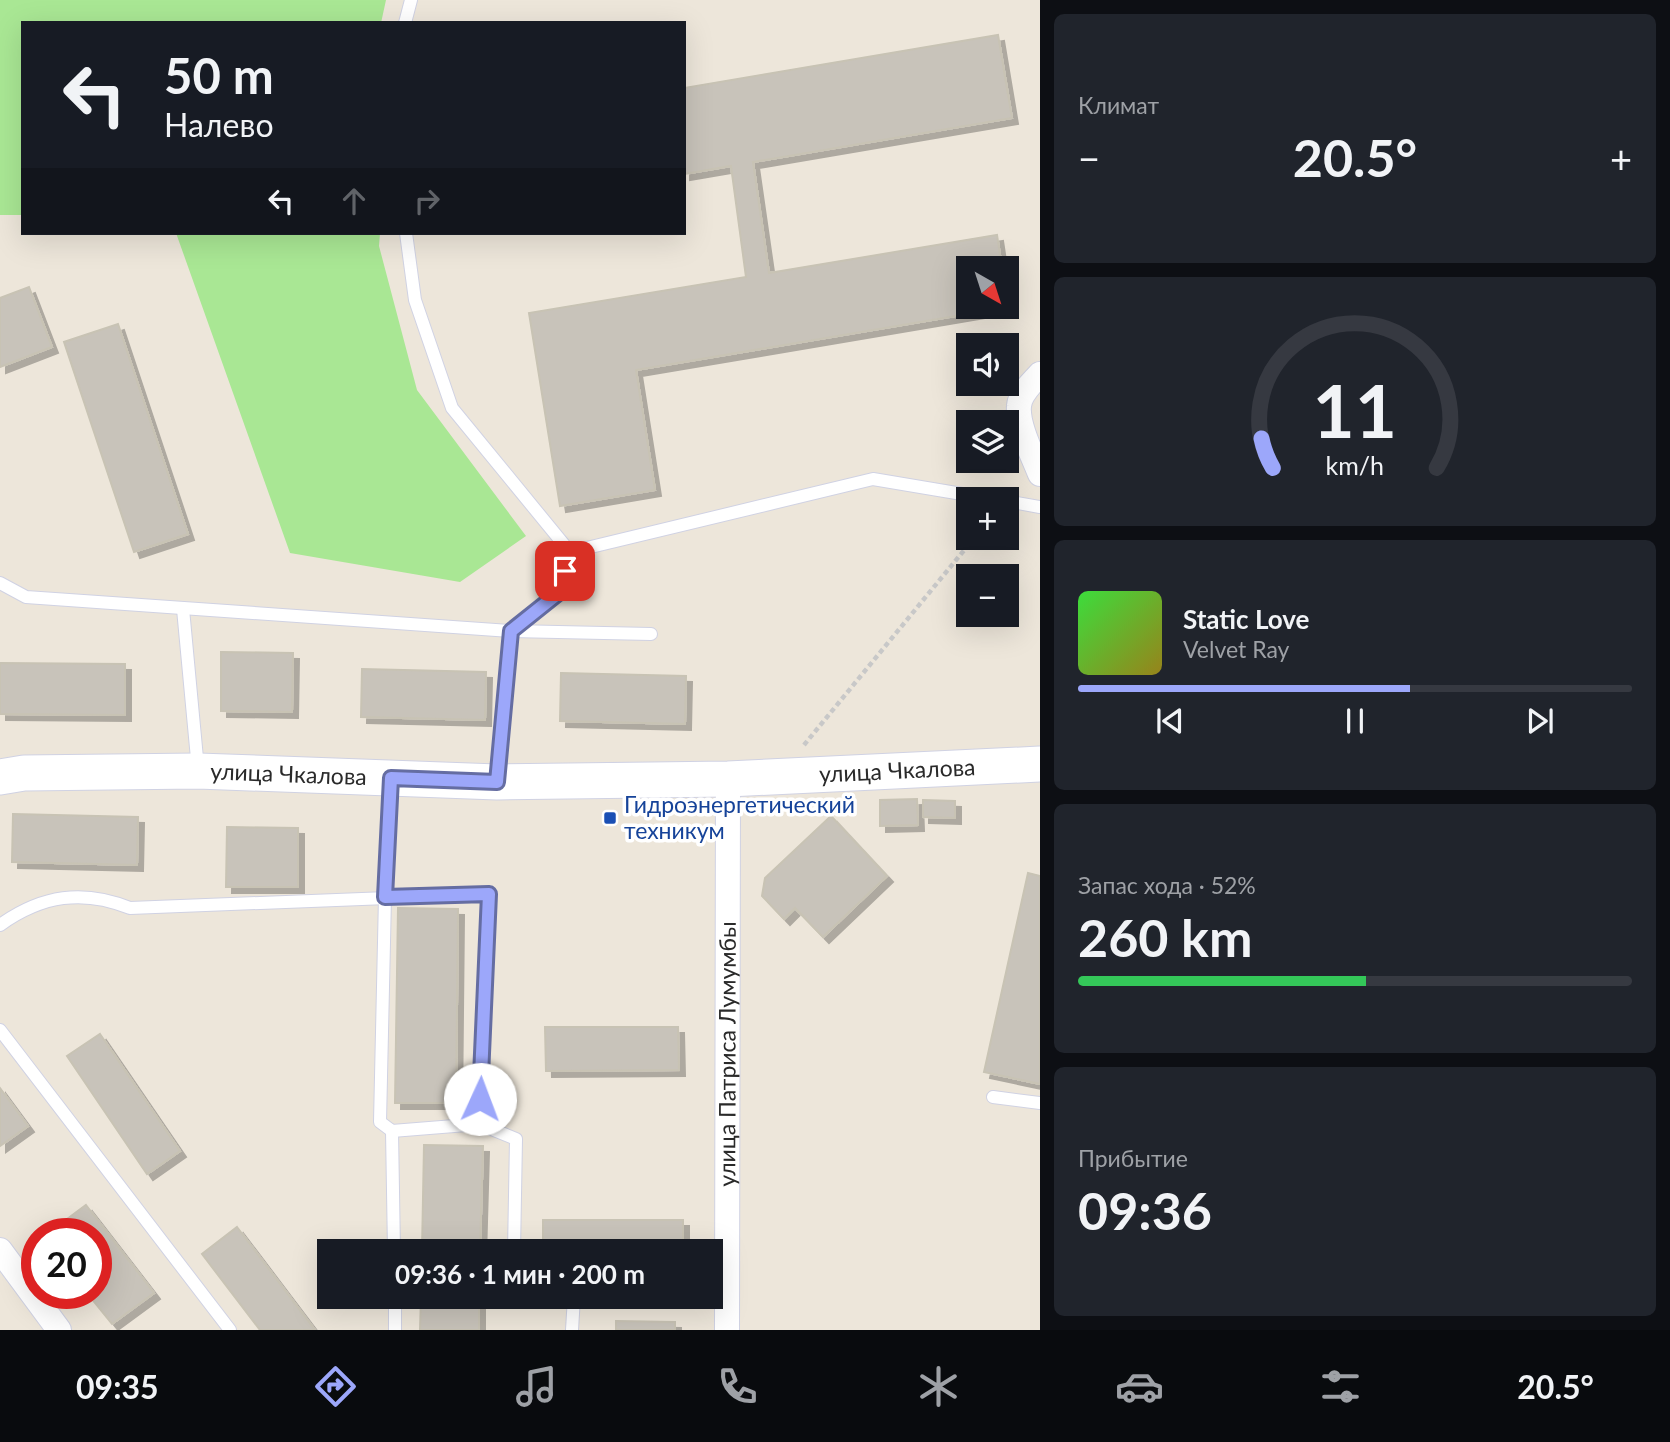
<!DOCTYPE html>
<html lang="ru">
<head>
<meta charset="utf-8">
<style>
  body { margin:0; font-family:Lato,sans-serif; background:#20242c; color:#f1f3f6; height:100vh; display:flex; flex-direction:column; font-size:26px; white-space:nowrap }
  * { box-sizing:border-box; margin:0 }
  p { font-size:23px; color:#9ea1a6 }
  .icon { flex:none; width:38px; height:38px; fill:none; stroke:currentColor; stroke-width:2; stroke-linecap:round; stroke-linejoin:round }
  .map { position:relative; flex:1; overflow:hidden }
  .side { display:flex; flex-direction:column; gap:14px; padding:14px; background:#0d0f14; width:630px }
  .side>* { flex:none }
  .hud { position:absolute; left:21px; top:21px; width:665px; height:214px; border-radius:0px; box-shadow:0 7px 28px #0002; background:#171b24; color:#f1f3f6; overflow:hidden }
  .needle { width:46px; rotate:141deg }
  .controls { position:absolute; left:956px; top:256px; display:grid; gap:14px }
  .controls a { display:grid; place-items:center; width:63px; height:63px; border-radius:0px; background:#171b24; box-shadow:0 7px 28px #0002; font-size:35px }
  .speed { position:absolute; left:21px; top:1218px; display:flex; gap:14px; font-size:35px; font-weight:700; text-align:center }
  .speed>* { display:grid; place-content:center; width:91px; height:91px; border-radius:50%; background:#171b24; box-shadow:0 7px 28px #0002; line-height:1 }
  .speed .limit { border:10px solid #d22; background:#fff; color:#111 }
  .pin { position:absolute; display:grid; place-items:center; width:60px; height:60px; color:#fff; margin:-30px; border-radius:14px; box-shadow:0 4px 10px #0006 }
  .me { position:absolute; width:77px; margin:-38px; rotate:2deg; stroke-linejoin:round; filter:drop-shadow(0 0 5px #0008) }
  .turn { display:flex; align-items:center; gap:24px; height:147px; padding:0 28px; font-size:32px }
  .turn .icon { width:91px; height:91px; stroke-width:2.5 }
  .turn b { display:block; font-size:49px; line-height:60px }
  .lanes { display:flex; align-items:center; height:66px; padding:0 28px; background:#0003; justify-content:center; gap:35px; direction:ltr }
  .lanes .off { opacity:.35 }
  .big { font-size:52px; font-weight:700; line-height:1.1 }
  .side .widget { flex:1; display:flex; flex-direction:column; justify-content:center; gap:10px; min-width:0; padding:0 24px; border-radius:10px; background:#20242c }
  .side .dial { align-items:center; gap:0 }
  .dial svg { height:182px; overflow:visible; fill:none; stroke:#363941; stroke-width:7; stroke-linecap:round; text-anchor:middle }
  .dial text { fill:#f1f3f6; stroke:none }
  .song { display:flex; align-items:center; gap:21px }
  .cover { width:84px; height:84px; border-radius:10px; background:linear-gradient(135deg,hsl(120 70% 55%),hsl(50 70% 35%)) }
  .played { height:7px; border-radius:4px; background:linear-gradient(90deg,#9ca7fa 60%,#363941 60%) }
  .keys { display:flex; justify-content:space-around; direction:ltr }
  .heat { display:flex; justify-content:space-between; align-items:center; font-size:38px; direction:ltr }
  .charge { height:10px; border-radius:5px; background:linear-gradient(90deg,#34c759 52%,#363941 0) }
  .trip { position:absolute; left:317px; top:1239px; width:406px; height:70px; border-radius:0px; background:#171b24; box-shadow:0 7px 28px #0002; font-weight:700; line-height:70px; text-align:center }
  .tabs { display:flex; height:112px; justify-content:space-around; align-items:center; background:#090b0e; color:#9ea1a6 }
  .tabs .icon { width:49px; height:49px }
  .tabs .current { color:#9ca7fa }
  .tabs b { font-size:32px; color:#f1f3f6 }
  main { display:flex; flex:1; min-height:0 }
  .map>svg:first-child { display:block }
</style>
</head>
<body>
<main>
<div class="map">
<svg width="1040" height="1330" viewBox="0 0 1040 1330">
  <defs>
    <filter id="shadow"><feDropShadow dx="6" dy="6" stdDeviation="0" flood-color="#0004"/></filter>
  </defs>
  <rect width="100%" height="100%" fill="#ede6da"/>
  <g fill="#a9e794">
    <polygon points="0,0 386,0 381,23 23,23 23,215 0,215"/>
    <polygon points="176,233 380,233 379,246 417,390 526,536 460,582 290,553"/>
  </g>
  <g fill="#c8c3ba" stroke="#c8c3b4" stroke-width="2" filter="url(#shadow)">
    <polygon points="998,35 1012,118 753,162 769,273 997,235 1002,268 968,268 968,306 1006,306 1006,291 1009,307 636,370 655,490 560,506 529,313 746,277 731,166 684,174 684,88"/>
    <polygon points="29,287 52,347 0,367 0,298"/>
    <polygon points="118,324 188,534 134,552 64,342"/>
    <polygon points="221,652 293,653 292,712 221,711"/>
    <polygon points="0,663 125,664 125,715 0,714"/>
    <polygon points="362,669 486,672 485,720 361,717"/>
    <polygon points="561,673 686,676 685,724 560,721"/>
    <polygon points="917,799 918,825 880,826 880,800"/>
    <polygon points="923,800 955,801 955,818 923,817"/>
    <polygon points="13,814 138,817 137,865 12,862"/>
    <polygon points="831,816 887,876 823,937 795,908 784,919 762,896 765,878"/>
    <polygon points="227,827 298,828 298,887 226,887"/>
    <polygon points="1028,873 1040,876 1040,1084 984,1072"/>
    <polygon points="398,908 458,909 456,1103 395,1103"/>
    <polygon points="545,1027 678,1027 679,1070 546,1071"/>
    <polygon points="100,1034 180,1151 147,1174 67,1056"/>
    <polygon points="0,1088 28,1126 0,1146"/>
    <polygon points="424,1145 483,1146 480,1251 422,1251"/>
    <polygon points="86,1205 154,1293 112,1324 87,1293 96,1293 96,1234 47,1234"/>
    <rect x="543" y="1220" width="140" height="31"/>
    <polygon points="237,1227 315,1330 260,1330 202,1254"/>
    <polygon points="421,1297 479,1297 479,1330 420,1330"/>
    <polygon points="616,1321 675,1322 675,1330 616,1330"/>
  </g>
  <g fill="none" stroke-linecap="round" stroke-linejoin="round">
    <defs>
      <g id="service">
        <polyline points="405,23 411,0"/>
        <polyline points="406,233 415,300 452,408 570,552 561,591 511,631 497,778"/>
        <polyline points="1006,501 1040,507"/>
        <polyline points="570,552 873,479 992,499"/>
        <polyline points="0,583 26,597 511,631 651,634"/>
        <polyline points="183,609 198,769"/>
        <polyline points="391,781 385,897 380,1122 392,1131 479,1124 516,1139 514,1251"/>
        <path d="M0,925C42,895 83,889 130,908L489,894L479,1124"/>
        <polyline points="0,1030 230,1330"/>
        <polyline points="993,1097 1040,1103"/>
        <polyline points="392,1131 394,1251"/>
        <polyline points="395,1297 395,1330"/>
        <polyline points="572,1330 574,1297"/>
      </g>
      <g id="minor">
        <path d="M1040,374C1032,383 1020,393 1019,406C1017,425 1033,456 1040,474"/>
        <polyline points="0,1250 59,1330"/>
        <path id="s1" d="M727,1330L728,779"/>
      </g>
      <g id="secondary">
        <path id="s2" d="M0,777L24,773L198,771L497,782L728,779L1040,764"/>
      </g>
    </defs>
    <use href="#service" stroke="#d0d2e3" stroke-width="14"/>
    <use href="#minor" stroke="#d0d2e3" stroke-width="26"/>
    <use href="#secondary" stroke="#d0d2e3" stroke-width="37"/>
    <polyline stroke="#c8c8c8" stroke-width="4.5" stroke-dasharray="5 3.5" stroke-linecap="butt" points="804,745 975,537"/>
    <use href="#service" stroke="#fff" stroke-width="12"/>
    <use href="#minor" stroke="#fff" stroke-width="24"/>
    <use href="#secondary" stroke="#fff" stroke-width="35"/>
  </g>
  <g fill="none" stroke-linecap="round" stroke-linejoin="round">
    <defs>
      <polyline id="route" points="480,1099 489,894 385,897 391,778 497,782 511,631 561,591 565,571"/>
    </defs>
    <use href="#route" stroke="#656da2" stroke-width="18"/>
    <use href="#route" stroke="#9ca7fa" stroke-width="12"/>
  </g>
  <rect fill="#1a4fb4" stroke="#fff" stroke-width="2.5" x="603" y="811" width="14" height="14" rx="3.5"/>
  <g text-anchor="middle" stroke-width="7" stroke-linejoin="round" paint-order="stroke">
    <g font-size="23" fill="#2a2a2a" stroke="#fff">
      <text dy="8" stroke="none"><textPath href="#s2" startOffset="898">улица Чкалова</textPath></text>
      <text dy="8" stroke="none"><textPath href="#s2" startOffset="289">улица Чкалова</textPath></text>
      <text dy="8" stroke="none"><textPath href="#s1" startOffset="276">улица Патриса Лумумбы</textPath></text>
    </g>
    <g font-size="23" fill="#164399" stroke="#fff" text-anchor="start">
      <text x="624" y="813">Гидроэнергетический<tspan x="624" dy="26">техникум</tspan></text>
    </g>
  </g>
</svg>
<div class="controls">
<a><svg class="needle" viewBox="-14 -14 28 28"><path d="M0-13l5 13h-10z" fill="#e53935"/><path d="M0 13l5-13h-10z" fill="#9ea1a6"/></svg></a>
<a><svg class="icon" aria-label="sound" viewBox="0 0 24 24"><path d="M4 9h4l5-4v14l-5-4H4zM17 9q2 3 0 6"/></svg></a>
<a><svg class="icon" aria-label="layers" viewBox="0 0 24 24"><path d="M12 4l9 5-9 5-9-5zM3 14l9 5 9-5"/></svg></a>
<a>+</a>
<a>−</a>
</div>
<div class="speed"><div class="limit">20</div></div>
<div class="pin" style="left:565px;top:571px;background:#d93025"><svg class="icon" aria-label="arrive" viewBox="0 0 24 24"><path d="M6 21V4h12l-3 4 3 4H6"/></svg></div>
<svg class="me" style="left:480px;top:1099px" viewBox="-20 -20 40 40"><circle r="19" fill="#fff"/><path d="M0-13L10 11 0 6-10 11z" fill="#9ca7fa"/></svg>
<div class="trip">09:36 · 1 мин · 200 m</div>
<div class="hud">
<div class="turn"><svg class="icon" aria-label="left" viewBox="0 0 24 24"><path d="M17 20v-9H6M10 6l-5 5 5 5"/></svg><div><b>50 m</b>Налево</div></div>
<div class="lanes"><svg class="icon" aria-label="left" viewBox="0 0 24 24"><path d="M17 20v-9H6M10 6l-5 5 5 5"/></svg><svg class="icon off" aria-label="ahead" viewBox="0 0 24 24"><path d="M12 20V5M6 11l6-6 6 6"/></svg><svg class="icon off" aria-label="right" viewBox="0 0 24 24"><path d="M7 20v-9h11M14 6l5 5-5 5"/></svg></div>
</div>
</div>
<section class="side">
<div class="widget"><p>Климат</p>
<div class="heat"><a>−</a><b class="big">20.5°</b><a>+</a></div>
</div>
<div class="widget dial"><svg viewBox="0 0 100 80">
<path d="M14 69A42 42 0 1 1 86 69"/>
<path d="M14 69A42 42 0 0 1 9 56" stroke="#9ca7fa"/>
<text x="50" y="56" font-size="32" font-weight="700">11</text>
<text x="50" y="72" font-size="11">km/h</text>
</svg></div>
<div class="widget">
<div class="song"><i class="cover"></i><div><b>Static Love</b><p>Velvet Ray</p></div></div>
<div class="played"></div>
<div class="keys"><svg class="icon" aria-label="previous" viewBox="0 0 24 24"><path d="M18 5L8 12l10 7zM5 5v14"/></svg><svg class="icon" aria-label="pause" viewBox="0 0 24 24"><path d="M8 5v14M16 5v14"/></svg><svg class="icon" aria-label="next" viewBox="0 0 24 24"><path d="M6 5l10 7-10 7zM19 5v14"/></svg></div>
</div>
<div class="widget"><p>Запас хода · 52%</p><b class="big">260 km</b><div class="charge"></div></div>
<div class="widget"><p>Прибытие</p><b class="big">09:36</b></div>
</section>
</main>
<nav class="tabs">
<b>09:35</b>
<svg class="icon current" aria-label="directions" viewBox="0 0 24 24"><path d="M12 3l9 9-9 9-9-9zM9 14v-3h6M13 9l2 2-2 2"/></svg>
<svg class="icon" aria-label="music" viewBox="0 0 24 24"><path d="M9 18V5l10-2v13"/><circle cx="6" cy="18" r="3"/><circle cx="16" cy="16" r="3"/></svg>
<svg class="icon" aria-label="phone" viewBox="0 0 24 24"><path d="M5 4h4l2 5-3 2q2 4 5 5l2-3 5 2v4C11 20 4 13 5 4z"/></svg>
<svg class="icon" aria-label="climate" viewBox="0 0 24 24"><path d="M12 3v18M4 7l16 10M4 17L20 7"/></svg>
<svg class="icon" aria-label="car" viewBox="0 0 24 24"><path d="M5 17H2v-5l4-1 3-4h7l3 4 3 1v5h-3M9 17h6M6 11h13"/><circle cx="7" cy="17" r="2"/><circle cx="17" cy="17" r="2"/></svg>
<svg class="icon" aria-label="filters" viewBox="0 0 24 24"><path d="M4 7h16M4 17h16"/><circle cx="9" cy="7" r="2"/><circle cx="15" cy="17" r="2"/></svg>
<b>20.5°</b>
</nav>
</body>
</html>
